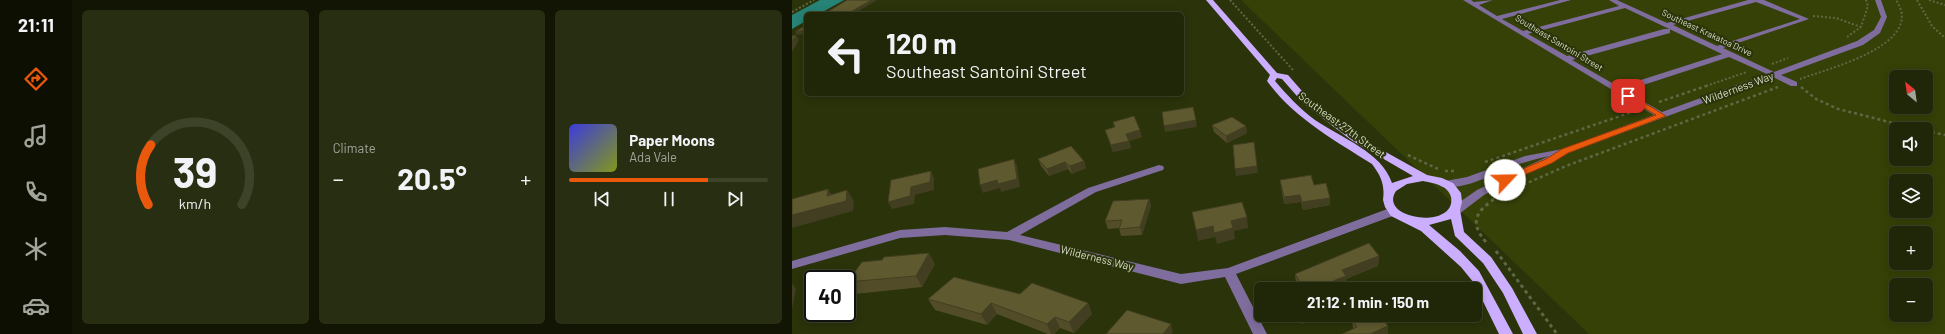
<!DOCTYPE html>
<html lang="en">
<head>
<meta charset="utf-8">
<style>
  body { margin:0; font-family:Barlow,sans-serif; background:#282e12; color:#f1f3f6; height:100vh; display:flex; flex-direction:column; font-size:15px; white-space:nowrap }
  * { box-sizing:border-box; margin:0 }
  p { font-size:13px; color:#a2a59c }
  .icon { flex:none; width:22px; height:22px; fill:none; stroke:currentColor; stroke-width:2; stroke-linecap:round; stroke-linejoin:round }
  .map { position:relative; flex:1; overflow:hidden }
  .sheet { display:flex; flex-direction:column; gap:10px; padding:10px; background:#121504; width:720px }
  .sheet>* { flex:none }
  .guide { position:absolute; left:12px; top:12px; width:380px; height:84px; border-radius:6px; box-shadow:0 2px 10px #0003,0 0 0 1px #3d4329; background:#202608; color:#f1f3f6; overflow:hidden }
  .needle { width:26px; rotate:331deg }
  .tools { position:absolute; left:1097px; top:70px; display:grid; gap:8px }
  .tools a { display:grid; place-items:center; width:44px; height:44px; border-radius:6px; background:#202608; box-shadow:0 2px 10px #0003,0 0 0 1px #3d4329; font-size:20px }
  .speed { position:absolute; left:12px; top:270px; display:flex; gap:8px; font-size:20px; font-weight:700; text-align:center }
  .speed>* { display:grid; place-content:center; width:52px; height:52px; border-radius:50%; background:#202608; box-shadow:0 2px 10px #0003,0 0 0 1px #3d4329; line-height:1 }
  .speed .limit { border:2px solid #111; border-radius:6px; background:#fff; color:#111 }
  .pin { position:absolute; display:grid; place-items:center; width:34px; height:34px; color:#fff; margin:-17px; border-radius:8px; box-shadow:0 2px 6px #0006 }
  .me { position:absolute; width:44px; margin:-22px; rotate:66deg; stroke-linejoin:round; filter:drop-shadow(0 0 3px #0008) }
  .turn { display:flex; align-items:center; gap:14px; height:84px; padding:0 16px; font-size:18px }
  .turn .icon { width:52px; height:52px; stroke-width:2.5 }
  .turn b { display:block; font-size:28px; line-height:34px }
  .big { font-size:30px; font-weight:700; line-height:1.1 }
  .sheet .widget { flex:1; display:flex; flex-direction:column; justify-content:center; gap:6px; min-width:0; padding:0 14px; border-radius:6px; background:#282e12 }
  .sheet .dial { align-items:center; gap:0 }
  .dial svg { height:104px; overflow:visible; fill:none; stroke:#3d4329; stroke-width:7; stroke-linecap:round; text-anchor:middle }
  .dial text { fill:#f1f3f6; stroke:none }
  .song { display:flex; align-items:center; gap:12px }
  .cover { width:48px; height:48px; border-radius:6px; background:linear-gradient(135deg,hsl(240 70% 55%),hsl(70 70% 35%)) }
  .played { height:4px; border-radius:2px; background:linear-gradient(90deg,#ea580c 70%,#3d4329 70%) }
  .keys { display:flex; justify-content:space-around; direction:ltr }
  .heat { display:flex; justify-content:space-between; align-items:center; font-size:22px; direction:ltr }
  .sheet .tiles { flex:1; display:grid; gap:10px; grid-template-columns:repeat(3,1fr) }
  .trip { position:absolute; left:462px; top:282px; width:228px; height:40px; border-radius:6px; background:#202608; box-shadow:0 2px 10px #0003,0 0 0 1px #3d4329; font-weight:700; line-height:40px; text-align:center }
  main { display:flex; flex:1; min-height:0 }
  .tab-bar { display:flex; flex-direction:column; width:72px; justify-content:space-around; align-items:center; background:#0d0f03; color:#a2a59c }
  .tab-bar .icon { width:28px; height:28px }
  .tab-bar .on { color:#ea580c }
  .tab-bar b { font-size:18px; color:#f1f3f6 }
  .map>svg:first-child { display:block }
</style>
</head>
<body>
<main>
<nav class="tab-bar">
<b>21:11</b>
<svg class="icon on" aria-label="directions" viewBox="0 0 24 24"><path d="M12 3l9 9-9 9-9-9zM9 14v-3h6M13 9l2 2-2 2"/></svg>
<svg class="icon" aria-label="music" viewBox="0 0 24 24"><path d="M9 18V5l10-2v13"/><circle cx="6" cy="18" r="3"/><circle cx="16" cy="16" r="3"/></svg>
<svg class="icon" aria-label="phone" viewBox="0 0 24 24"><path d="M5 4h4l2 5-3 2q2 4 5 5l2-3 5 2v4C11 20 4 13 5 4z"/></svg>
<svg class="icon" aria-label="climate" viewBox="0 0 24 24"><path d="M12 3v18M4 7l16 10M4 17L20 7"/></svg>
<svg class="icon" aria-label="car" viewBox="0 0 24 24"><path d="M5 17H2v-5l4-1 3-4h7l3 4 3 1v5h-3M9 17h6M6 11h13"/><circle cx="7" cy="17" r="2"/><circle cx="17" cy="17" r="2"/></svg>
</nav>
<section class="sheet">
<div class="tiles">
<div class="widget dial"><svg viewBox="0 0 100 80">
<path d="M14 69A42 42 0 1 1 86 69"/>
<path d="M14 69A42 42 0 0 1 16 23" stroke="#ea580c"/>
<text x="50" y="56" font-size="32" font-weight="700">39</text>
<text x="50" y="72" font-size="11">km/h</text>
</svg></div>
<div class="widget"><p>Climate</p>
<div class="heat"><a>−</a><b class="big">20.5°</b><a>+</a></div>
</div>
<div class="widget">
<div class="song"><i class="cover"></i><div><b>Paper Moons</b><p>Ada Vale</p></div></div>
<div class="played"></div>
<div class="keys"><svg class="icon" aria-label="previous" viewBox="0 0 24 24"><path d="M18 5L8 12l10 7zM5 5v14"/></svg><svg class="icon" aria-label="pause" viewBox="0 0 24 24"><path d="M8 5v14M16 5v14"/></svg><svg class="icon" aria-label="next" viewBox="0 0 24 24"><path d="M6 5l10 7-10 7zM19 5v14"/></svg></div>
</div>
</div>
</section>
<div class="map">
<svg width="1153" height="334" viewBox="0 0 1153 334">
  <rect width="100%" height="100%" fill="#2a330a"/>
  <path fill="#354107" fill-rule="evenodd" d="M449,0H1153V334H797ZM1104,77H1134V107H1104ZM1104,129H1134V159H1104ZM1104,181H1134V211H1104ZM1104,233H1134V263H1104ZM1104,285H1134V315H1104Z"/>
  <polygon fill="#268376" points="28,0 52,0 27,14 14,14 14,21 0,29 0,15"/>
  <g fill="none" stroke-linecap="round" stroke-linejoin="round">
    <g stroke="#5f6744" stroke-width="2" stroke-dasharray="2 2" stroke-linecap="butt">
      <polyline points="438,0 501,70"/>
      <polyline points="1125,0 1140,26 1153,38"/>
      <polyline points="1137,0 1153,5"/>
      <polyline points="0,12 22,0"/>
      <polyline points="1021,16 1044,18 1069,27"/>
      <polyline points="1055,37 1069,27 1076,6 1074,0"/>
      <polyline points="980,64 996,58"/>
      <path d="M1008,79C1034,69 1135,45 1104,0"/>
      <polyline points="914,86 955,72"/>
    </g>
    <g stroke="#5f6744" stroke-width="2.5" stroke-dasharray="3 3" stroke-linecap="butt">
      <polyline points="1009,87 1024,99 1046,109 1125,129"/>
      <polyline points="867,102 917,85"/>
      <polyline points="1134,131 1153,135"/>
      <polyline points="616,155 646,169"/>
      <polyline points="693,162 843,111"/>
      <polyline points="653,171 664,171"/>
      <polyline points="715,192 774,166 986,87"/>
    </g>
    <g stroke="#5f6744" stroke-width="3" stroke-dasharray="3.5 3.5" stroke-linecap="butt">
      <path d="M694,242C676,221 685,211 705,197"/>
      <polyline points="704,251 765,334"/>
    </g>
    <g fill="#7f6d9d" fill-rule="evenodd">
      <path d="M671,0H679L682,2L701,0L687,5L705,16L768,0H779L710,19L731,31L827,6L817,0H825L875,23L956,0H972L1017,19L931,48L982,72L1065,41L1082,30L1089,17L1083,0H1089L1095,17L1088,33L1071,45L989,75L1005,82V86H999L981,77L776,153L692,195L667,214H659L658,211L659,208L685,190L757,156C745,159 732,162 721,166C701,174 670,192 648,186L647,184L648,182L675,177L733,156L771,149L862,115ZM964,2L1008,19L925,46L881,25ZM833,8L930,54L827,87L780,60L878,33V29H872L775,56L736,34ZM937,57L975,74L870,112L833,91Z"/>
      <polygon points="367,165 371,166 372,168 371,170 304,192 228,235 389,274 436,268 598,208 602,207 607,211 606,214 444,274 475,334 461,334 433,277 389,284 217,240 153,235 108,238 0,269 0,261 108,230 153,227 215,232 296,188"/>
    </g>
    <path fill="#ccaefe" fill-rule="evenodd" d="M414,0H421L485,73L496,75L517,99L565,136L635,175L650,178L661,183L669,193L670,202L668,210L672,232L699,257L720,288L745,334H731L711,293L691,263L663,236L659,219L637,225L668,251L687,271L721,334H707L682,283L669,267L629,231L599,216L593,207L591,200C593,185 589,176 580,164C542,140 502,118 475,81L478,75ZM485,78L490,79L511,103L559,140L621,176L600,183C590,152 549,138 523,120C508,109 495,95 483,81ZM631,181C641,183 656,185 659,197C665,230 585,220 604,191L615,184Z"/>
  </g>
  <g fill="#524d28">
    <polygon points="321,122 350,137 337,141 339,148 321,152 313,130 322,127"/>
    <polygon points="420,125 454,126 455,133 435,143 422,132"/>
    <polygon points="246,159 292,161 294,168 280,174 276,169 257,176 249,166"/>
    <polygon points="488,180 522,185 538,205 511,210 509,202 492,204"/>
    <polygon points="357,199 359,206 350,235 329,236 327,228 316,229 313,221"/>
    <polygon points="587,256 586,266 554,279 554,286 547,289 500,289 505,287 504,284 503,274"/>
    <polygon points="143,264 130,287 63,294 55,282"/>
    <polygon points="228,294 296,303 300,314 282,333 268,328 262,334 256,334 205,314 195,325 143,310 136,299"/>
    <polygon points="504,315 531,315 510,324"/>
    <polygon points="560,320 596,326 596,334 549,334 561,329"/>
  </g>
  <g fill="#423e21">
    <polygon points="80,0 91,0 85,0 62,14 55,14"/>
    <polygon points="14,30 14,34 5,35 3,32"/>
    <polygon points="4,35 7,40 0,52 0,42"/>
    <polygon points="404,120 405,127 373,132 372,126"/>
    <polygon points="454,126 455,133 435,143 434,136"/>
    <polygon points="348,130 350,137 337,141 339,148 321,152 319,145 334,134"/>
    <polygon points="462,142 466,173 444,176 443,169"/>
    <polygon points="222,159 225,166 228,187 209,192 208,188 191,193 188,185"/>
    <polygon points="292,161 294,168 280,174 278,166"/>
    <polygon points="273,162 276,169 257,176 255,169"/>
    <polygon points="139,171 142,178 142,190 123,195 122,204 100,209 96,202 119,187"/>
    <polygon points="36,189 43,200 55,190 62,201 61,211 0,228 0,215"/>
    <polygon points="508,195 509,202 492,204 492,197"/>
    <polygon points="538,198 538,205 511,210 510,202"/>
    <polygon points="357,199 359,206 350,235 348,227"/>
    <polygon points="455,217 456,228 442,231 443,239 425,244 422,233 439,221"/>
    <polygon points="421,226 423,237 406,241 404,230"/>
    <polygon points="137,253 143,264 130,287 124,276"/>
    <polygon points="587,256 586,266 554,279 554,286 547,289 542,289 541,281 550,270"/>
    <polygon points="0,283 4,289 0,309"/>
    <polygon points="199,303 205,314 195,325 189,314"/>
    <polygon points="296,303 300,314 282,333 277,322"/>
    <polygon points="509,315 531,315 510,324"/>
    <polygon points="263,317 268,328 262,334 259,334 255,324"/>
    <polygon points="379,324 381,332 379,334 371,334"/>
    <polygon points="596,326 596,334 578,334"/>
  </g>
  <g fill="#5f592f" stroke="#423e21">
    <polygon points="55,0 80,0 55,14 32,14"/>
    <polygon points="14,25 14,30 3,32"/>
    <polygon points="4,35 0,42 0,36"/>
    <polygon points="401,107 404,120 372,126 370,112"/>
    <polygon points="342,116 348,130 334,134 337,141 319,145 313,130 323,127 321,122"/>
    <polygon points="440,117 454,126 434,136 420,125"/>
    <polygon points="462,142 465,166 443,169 441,145"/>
    <polygon points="279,146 292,161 278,166 273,162 255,169 246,159"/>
    <polygon points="222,159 225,179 206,184 205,180 188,185 186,169"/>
    <polygon points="139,171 138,182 119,187 118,196 96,202 99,180"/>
    <polygon points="519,175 522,185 534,183 538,198 510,202 508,195 492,197 488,180"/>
    <polygon points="36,189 35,196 55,190 54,201 0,215 0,199"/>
    <polygon points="357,199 348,227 327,229 330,220 313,221 321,201"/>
    <polygon points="450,202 455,217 439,221 441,228 422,233 421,226 404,230 400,212"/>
    <polygon points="577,243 587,256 550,270 554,276 541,281 546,288 545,289 500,289 510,285 503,274"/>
    <polygon points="137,253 124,276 55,282 70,262 90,260 92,257"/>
    <polygon points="162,277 228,294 240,283 296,303 277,322 263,317 255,324 199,303 189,314 136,299"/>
    <polygon points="335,310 379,324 371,334 314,334"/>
    <polygon points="573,315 588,315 596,326 578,334 550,334 565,327 560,320"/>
  </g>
  <polygon fill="#ea580c" stroke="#983908" points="836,93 874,116 776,153 760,163 716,182 709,182 708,180 709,178 754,159 770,149 864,115 833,97 832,96"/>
  <g text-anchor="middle" stroke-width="4" stroke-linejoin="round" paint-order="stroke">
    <g font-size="9" fill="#d6ddc6" stroke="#2a330a">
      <text transform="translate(915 33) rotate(25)" y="3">Southeast Krakatoa Drive</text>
      <text transform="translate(767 43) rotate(31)" y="3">Southeast Santoini Street</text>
    </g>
    <g font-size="11" fill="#d6ddc6" stroke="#2a330a">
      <text transform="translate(946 88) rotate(-20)" y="4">Wilderness Way</text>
      <text transform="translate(550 125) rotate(36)" y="4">Southeast 27th Street</text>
      <text transform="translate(305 258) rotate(14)" y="4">Wilderness Way</text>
    </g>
  </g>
</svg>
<div class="tools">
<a><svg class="needle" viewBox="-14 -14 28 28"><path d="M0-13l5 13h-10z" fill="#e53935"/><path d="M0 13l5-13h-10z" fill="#a2a59c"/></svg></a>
<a><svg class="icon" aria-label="sound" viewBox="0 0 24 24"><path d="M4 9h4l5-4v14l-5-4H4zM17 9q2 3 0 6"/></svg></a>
<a><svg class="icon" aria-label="layers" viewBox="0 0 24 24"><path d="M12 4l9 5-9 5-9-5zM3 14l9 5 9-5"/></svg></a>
<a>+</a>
<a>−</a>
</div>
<div class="speed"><div class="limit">40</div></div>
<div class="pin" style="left:836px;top:96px;background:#d93025"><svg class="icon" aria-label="arrive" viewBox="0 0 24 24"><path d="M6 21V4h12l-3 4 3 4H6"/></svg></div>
<svg class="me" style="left:713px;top:180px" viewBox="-20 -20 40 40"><circle r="19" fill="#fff"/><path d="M0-13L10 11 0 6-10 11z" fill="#ea580c"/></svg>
<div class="trip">21:12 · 1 min · 150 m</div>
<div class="guide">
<div class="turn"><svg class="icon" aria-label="left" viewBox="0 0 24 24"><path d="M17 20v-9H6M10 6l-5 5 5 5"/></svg><div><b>120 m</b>Southeast Santoini Street</div></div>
</div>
</div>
</main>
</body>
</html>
